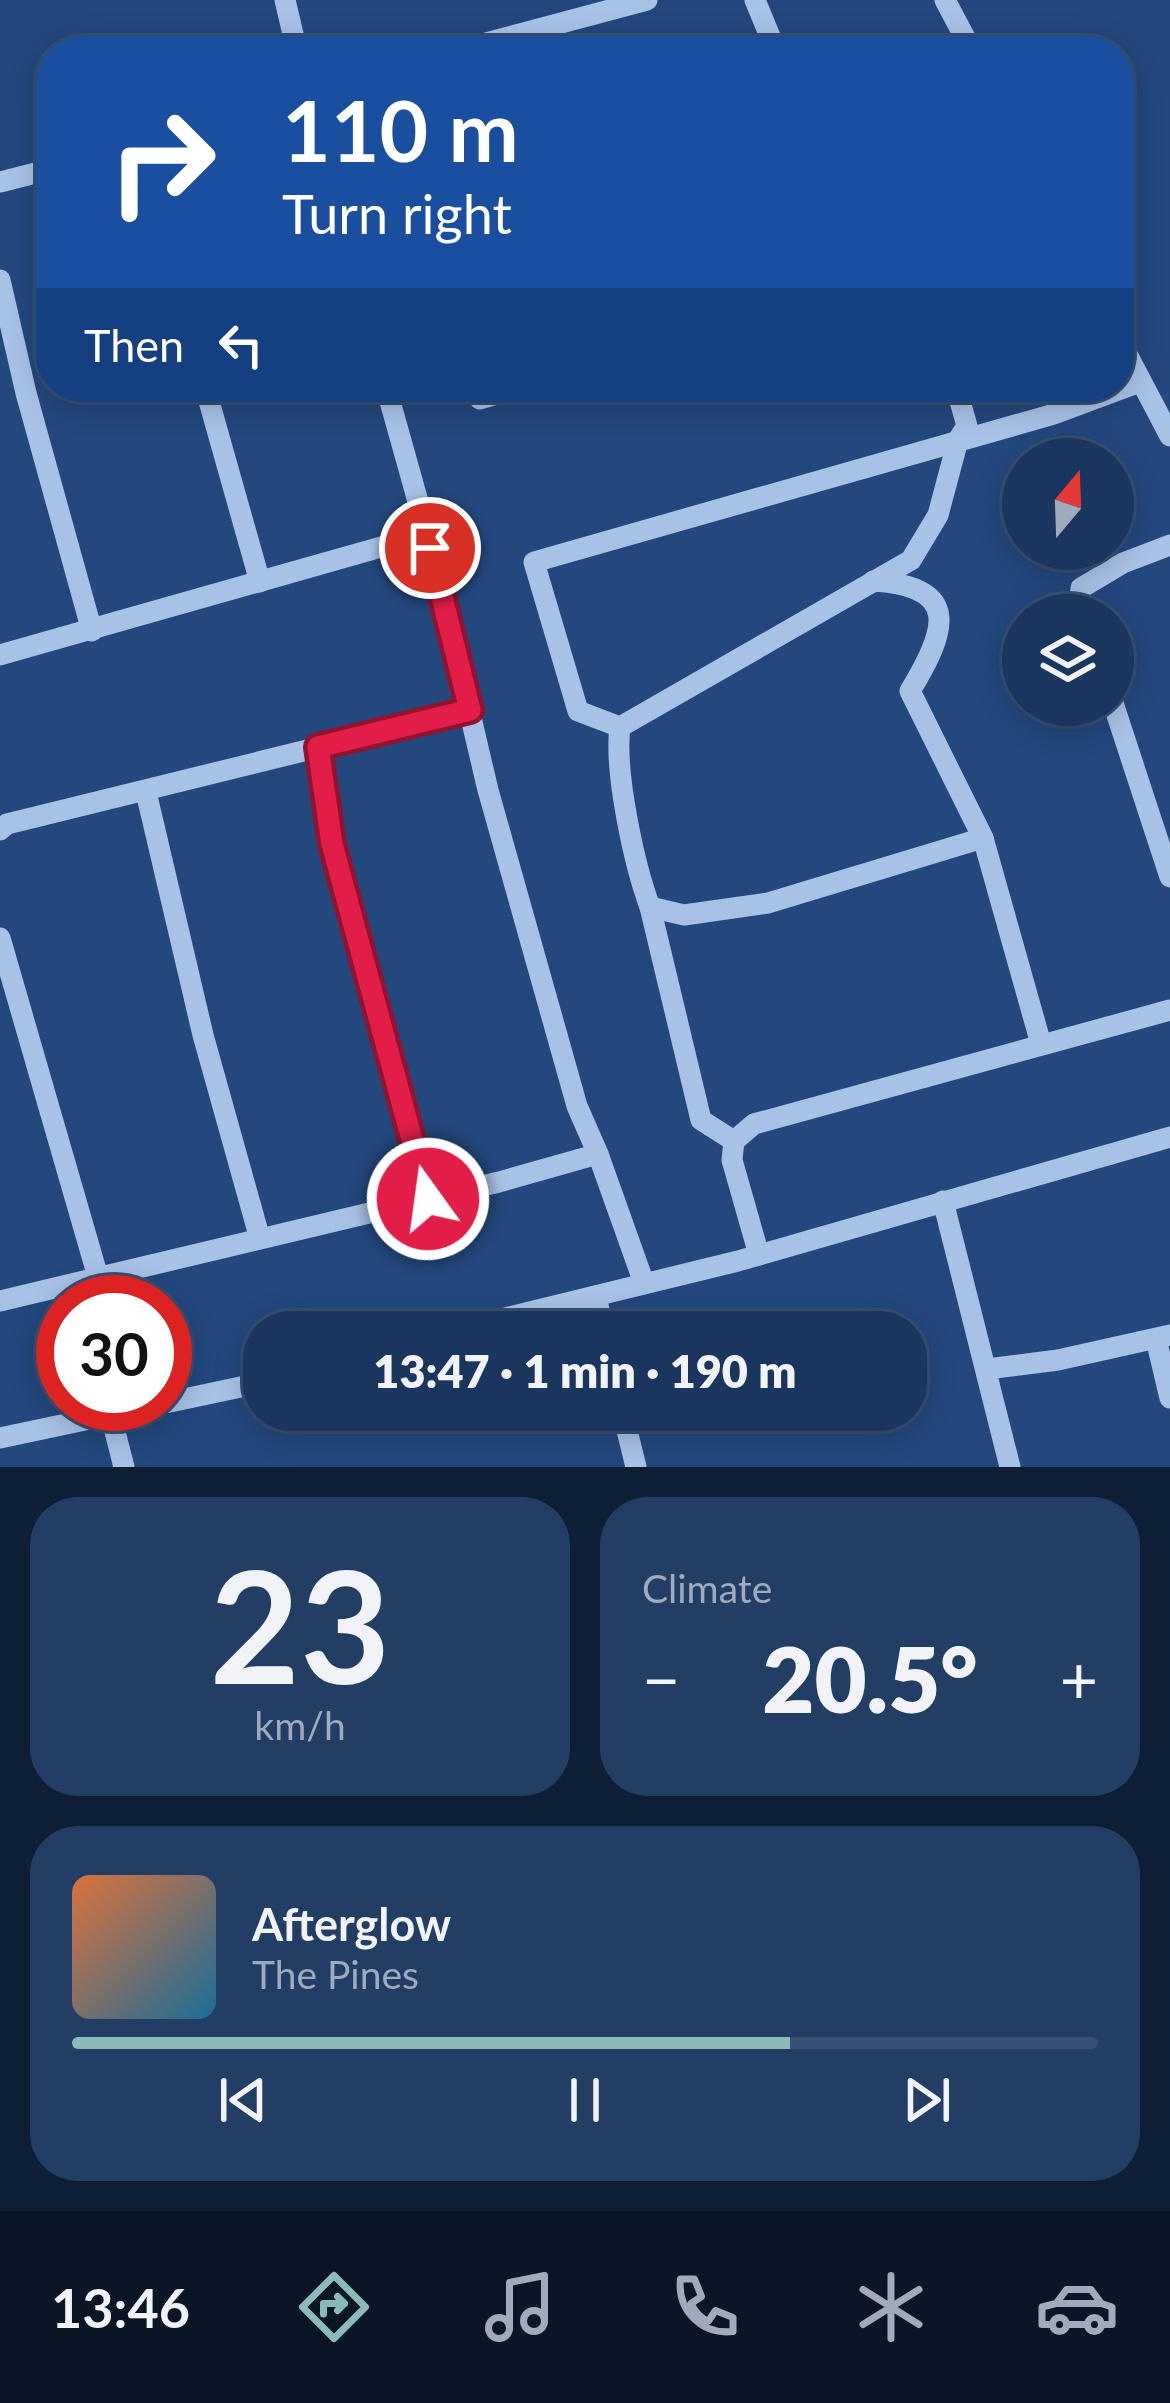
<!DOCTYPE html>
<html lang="en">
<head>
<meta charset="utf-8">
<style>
  body { margin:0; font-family:Lato,sans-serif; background:#233e64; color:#f1f3f6; height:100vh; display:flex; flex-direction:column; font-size:45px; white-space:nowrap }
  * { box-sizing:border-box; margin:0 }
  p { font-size:39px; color:#9fabbc }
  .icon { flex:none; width:66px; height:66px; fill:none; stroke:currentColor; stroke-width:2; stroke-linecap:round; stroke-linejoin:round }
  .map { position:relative; height:1467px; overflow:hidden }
  .panel { display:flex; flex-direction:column; gap:30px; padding:30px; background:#0e1e34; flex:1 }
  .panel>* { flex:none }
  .banner { position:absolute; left:36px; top:36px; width:1098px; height:366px; border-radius:48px; box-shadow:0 6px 30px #0003,0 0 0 3px #385073; background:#1a4fa0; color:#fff; overflow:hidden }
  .needle { width:78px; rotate:19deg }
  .buttons { position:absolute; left:1002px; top:438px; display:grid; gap:24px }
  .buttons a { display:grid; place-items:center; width:132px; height:132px; border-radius:50%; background:#1a365e; box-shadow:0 6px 30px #0003,0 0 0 3px #385073; font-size:60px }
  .speed { position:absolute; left:36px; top:1275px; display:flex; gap:24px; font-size:60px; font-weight:700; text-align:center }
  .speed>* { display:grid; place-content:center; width:156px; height:156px; border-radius:50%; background:#1a365e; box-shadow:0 6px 30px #0003,0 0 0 3px #385073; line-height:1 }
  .speed .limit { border:18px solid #d22; background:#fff; color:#111 }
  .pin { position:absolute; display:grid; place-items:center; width:102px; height:102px; color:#fff; margin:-51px; border:6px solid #fff; border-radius:50%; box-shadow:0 3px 12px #0007 }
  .me { position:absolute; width:132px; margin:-66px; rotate:346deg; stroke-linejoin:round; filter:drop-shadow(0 0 9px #0008) }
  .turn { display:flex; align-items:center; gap:42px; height:252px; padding:0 48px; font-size:54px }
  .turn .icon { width:156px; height:156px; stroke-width:2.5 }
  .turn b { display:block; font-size:84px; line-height:102px }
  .then { display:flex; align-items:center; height:114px; padding:0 48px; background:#0003; gap:24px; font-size:45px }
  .big { font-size:90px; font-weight:800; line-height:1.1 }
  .panel .widget { flex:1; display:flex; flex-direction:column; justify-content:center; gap:18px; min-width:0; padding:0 42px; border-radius:48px; background:#233e64 }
  .panel .dial { align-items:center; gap:0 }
  .dial b { font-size:156px; line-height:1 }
  .song { display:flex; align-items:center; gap:36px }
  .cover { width:144px; height:144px; border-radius:18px; background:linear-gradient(135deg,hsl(20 70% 55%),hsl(200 70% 35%)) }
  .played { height:12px; border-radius:6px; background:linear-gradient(90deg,#8bbbb9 70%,#385073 70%) }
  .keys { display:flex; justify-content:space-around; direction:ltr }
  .heat { display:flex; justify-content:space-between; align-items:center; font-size:66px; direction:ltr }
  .panel .tiles { flex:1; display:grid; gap:30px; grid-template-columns:1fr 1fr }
  .widget:last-child { grid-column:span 2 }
  .trip { position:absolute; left:243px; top:1311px; width:684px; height:120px; border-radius:48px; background:#1a365e; box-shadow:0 6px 30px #0003,0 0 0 3px #385073; font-weight:800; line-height:120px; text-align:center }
  .dock { display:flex; height:192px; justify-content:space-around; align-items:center; background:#0a1626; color:#9fabbc }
  .dock .icon { width:84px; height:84px }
  .dock .current { color:#8bbbb9 }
  .dock b { font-size:54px; color:#f1f3f6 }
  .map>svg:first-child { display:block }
</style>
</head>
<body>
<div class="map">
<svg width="1170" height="1467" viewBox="0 0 1170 1467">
  <rect width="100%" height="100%" fill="#23487e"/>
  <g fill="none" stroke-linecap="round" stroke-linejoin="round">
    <g stroke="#a8c2e6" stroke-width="21">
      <polyline points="285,0 297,51"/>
      <polyline points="755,0 776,51"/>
      <polyline points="945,0 972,51"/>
      <polyline points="456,51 647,0"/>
      <polyline points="0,182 51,169"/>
      <polyline points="0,280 26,393 92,631"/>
      <polyline points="1119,339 1170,436"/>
      <polyline points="205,387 260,582"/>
      <path d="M956,387L967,426L958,440L938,515L911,560L620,727C614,771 634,864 650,907L684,915L768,903L983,838"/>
      <polyline points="480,399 522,387"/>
      <path d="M873,581C963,586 946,632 910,691L983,838L1041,1044"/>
      <polyline points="1078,615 1081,588 1123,563 1170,545"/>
      <polyline points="0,655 427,534"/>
      <polyline points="1113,703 1170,877"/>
      <polyline points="620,727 578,711 534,562 1054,414 1140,382"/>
      <polyline points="318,747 331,844 427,1199"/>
      <polyline points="146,792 203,1035 260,1239"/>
      <polyline points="0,830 7,824 470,710"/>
      <polyline points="650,907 701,1120 734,1141"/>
      <polyline points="0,938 98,1277"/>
      <polyline points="598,1154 644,1283"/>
      <polyline points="943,1201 1010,1467"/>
      <polyline points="759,1255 732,1160 734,1141 754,1124 1170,1010"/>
      <polyline points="596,1296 604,1332"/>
      <polyline points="0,1301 499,1182 598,1154 577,1106 488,790 431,548 386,387"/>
      <polyline points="448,1332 738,1261 1170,1137"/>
      <polyline points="1156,1339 1170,1398"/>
      <polyline points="987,1369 1058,1360 1170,1335"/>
      <polyline points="622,1410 636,1467"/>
      <polyline points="111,1416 124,1467"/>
      <polyline points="0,1438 264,1382"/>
    </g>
  </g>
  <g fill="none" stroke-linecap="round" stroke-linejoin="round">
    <defs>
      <polyline id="route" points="428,1199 332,844 318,747 470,710 430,548"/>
    </defs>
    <use href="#route" stroke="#92132f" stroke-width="30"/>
    <use href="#route" stroke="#e11d48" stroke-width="21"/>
  </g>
</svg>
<div class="buttons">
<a><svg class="needle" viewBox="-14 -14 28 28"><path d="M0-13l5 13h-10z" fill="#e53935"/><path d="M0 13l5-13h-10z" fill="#9fabbc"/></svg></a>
<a><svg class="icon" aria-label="layers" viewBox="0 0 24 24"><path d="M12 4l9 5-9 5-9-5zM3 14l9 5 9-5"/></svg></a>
</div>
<div class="speed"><div class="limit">30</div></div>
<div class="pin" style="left:430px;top:548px;background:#d93025"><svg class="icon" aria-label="arrive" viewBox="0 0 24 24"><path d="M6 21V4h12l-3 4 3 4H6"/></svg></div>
<svg class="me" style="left:428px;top:1199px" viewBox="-20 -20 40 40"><circle r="17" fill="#e11d48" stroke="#fff" stroke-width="3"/><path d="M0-11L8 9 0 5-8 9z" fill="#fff"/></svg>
<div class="trip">13:47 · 1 min · 190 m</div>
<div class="banner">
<div class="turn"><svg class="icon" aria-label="right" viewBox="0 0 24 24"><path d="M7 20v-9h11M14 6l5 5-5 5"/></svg><div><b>110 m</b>Turn right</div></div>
<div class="then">Then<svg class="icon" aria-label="left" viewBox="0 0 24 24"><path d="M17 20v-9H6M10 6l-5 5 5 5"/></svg></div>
</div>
</div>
<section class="panel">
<div class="tiles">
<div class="widget dial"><b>23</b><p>km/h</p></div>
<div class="widget"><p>Climate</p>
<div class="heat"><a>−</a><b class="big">20.5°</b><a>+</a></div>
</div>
<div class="widget">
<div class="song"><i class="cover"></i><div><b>Afterglow</b><p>The Pines</p></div></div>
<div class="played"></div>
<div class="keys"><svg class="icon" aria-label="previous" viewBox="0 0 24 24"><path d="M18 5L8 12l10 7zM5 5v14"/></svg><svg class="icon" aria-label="pause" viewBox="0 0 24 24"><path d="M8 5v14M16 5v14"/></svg><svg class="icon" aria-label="next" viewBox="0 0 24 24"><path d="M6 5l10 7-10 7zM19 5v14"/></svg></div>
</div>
</div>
</section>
<nav class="dock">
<b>13:46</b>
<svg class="icon current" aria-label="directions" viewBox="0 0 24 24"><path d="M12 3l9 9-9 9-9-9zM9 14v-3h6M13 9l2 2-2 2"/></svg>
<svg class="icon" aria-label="music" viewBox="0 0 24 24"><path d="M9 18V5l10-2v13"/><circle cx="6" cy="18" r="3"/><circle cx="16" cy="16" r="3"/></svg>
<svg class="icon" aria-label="phone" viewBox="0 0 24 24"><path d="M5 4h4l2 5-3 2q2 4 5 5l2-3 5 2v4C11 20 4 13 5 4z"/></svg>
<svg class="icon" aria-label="climate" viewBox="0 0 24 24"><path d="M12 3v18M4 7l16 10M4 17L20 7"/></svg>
<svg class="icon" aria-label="car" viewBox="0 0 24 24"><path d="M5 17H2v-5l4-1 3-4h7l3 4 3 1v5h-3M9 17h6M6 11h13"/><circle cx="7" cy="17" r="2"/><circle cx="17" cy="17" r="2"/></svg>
</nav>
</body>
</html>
